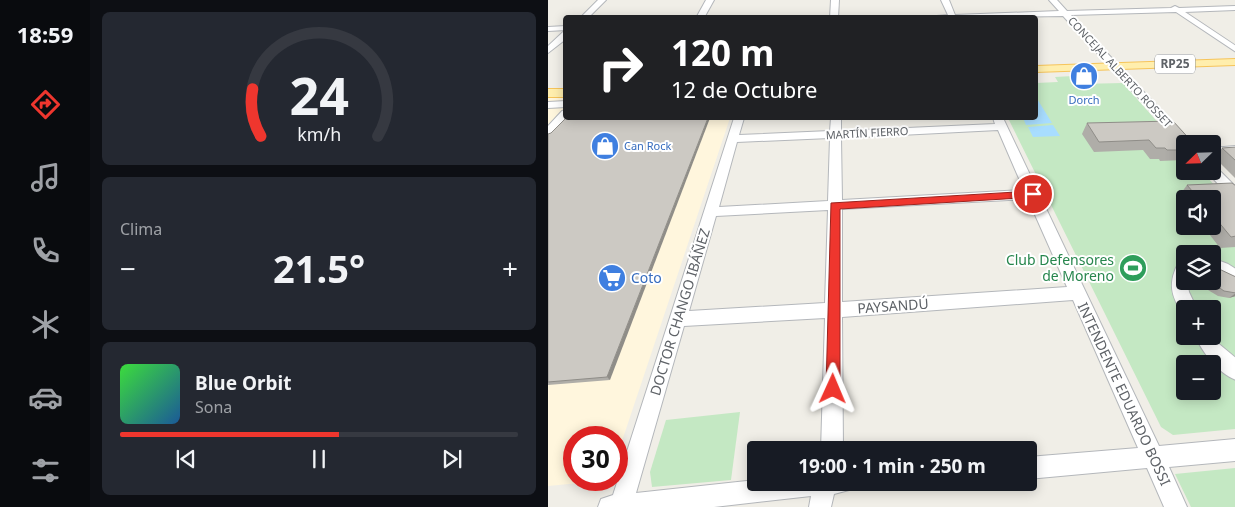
<!DOCTYPE html>
<html lang="es">
<head>
<meta charset="utf-8">
<style>
  body { margin:0; font-family:"Noto Sans",sans-serif; background:#242831; color:#f1f3f6; height:100vh; display:flex; flex-direction:column; font-size:19px; white-space:nowrap }
  * { box-sizing:border-box; margin:0 }
  p { font-size:16px; color:#9ea1a6 }
  .icon { flex:none; width:28px; height:28px; fill:none; stroke:currentColor; stroke-width:2; stroke-linecap:round; stroke-linejoin:round }
  .map { position:relative; flex:1; overflow:hidden }
  .drawer { display:flex; flex-direction:column; gap:12px; padding:12px; background:#0d0f14; width:458px }
  .drawer>* { flex:none }
  .hud { position:absolute; left:15px; top:15px; width:475px; height:105px; border-radius:5px; box-shadow:0 2px 12px #0003; background:#202124; color:#fff; overflow:hidden }
  .needle { width:32px; rotate:247deg }
  .controls { position:absolute; left:628px; top:135px; display:grid; gap:10px }
  .controls a { display:grid; place-items:center; width:45px; height:45px; border-radius:5px; background:#171b24; box-shadow:0 2px 12px #0003; font-size:25px }
  .speed { position:absolute; left:15px; top:426px; display:flex; gap:10px; font-size:25px; font-weight:700; text-align:center }
  .speed>* { display:grid; place-content:center; width:65px; height:65px; border-radius:50%; background:#171b24; box-shadow:0 2px 12px #0003; line-height:1 }
  .speed .limit { border:8px solid #d22; background:#fff; color:#111 }
  .pin { position:absolute; display:grid; place-items:center; width:42px; height:42px; color:#fff; margin:-21px; border:2px solid #fff; border-radius:50%; box-shadow:0 1px 5px #0007 }
  .me { position:absolute; width:55px; margin:-28px; rotate:1deg; stroke-linejoin:round; filter:drop-shadow(0 0 4px #0008) }
  .turn { display:flex; align-items:center; gap:18px; height:105px; padding:0 25px; font-size:22px }
  .turn .icon { width:65px; height:65px; stroke-width:2.5 }
  .turn b { display:block; font-size:35px; line-height:42px }
  .big { font-size:38px; font-weight:700; line-height:1.1 }
  .drawer .card { flex:1; display:flex; flex-direction:column; justify-content:center; gap:8px; min-width:0; padding:0 18px; border-radius:8px; background:#242831 }
  .drawer .dial { align-items:center; gap:0 }
  .dial svg { height:130px; overflow:visible; fill:none; stroke:#363941; stroke-width:7; stroke-linecap:round; text-anchor:middle }
  .dial text { fill:#f1f3f6; stroke:none }
  .song { display:flex; align-items:center; gap:15px }
  .cover { width:60px; height:60px; border-radius:8px; background:linear-gradient(135deg,hsl(120 70% 55%),hsl(210 70% 35%)) }
  .played { height:5px; border-radius:2px; background:linear-gradient(90deg,#ef362e 55%,#363941 55%) }
  .keys { display:flex; justify-content:space-around; direction:ltr }
  .heat { display:flex; justify-content:space-between; align-items:center; font-size:28px; direction:ltr }
  .trip { position:absolute; left:199px; top:441px; width:290px; height:50px; border-radius:5px; background:#171b24; box-shadow:0 2px 12px #0003; font-weight:700; line-height:50px; text-align:center }
  main { display:flex; flex:1; min-height:0 }
  .menu { display:flex; flex-direction:column; width:90px; justify-content:space-around; align-items:center; background:#090b0e; color:#9ea1a6 }
  .menu .icon { width:35px; height:35px }
  .menu .current { color:#ef362e }
  .menu b { font-size:22px; color:#f1f3f6 }
  .map>svg:first-child { display:block }
</style>
</head>
<body>
<main>
<nav class="menu">
<b>18:59</b>
<svg class="icon current" aria-label="directions" viewBox="0 0 24 24"><path d="M12 3l9 9-9 9-9-9zM9 14v-3h6M13 9l2 2-2 2"/></svg>
<svg class="icon" aria-label="music" viewBox="0 0 24 24"><path d="M9 18V5l10-2v13"/><circle cx="6" cy="18" r="3"/><circle cx="16" cy="16" r="3"/></svg>
<svg class="icon" aria-label="phone" viewBox="0 0 24 24"><path d="M5 4h4l2 5-3 2q2 4 5 5l2-3 5 2v4C11 20 4 13 5 4z"/></svg>
<svg class="icon" aria-label="climate" viewBox="0 0 24 24"><path d="M12 3v18M4 7l16 10M4 17L20 7"/></svg>
<svg class="icon" aria-label="car" viewBox="0 0 24 24"><path d="M5 17H2v-5l4-1 3-4h7l3 4 3 1v5h-3M9 17h6M6 11h13"/><circle cx="7" cy="17" r="2"/><circle cx="17" cy="17" r="2"/></svg>
<svg class="icon" aria-label="filters" viewBox="0 0 24 24"><path d="M4 7h16M4 17h16"/><circle cx="9" cy="7" r="2"/><circle cx="15" cy="17" r="2"/></svg>
</nav>
<section class="drawer">
<div class="card dial"><svg viewBox="0 0 100 80">
<path d="M14 69A42 42 0 1 1 86 69"/>
<path d="M14 69A42 42 0 0 1 9 40" stroke="#ef362e"/>
<text x="50" y="56" font-size="32" font-weight="700">24</text>
<text x="50" y="72" font-size="11">km/h</text>
</svg></div>
<div class="card"><p>Clima</p>
<div class="heat"><a>−</a><b class="big">21.5°</b><a>+</a></div>
</div>
<div class="card">
<div class="song"><i class="cover"></i><div><b>Blue Orbit</b><p>Sona</p></div></div>
<div class="played"></div>
<div class="keys"><svg class="icon" aria-label="previous" viewBox="0 0 24 24"><path d="M18 5L8 12l10 7zM5 5v14"/></svg><svg class="icon" aria-label="pause" viewBox="0 0 24 24"><path d="M8 5v14M16 5v14"/></svg><svg class="icon" aria-label="next" viewBox="0 0 24 24"><path d="M6 5l10 7-10 7zM19 5v14"/></svg></div>
</div>
</section>
<div class="map">
<svg width="688" height="507" viewBox="0 0 688 507">
  <rect width="100%" height="100%" fill="#f0eee7"/>
  <polygon fill="#fff6dd" points="17,97 18,118 182,118 70,453 69,455 69,438 26,438 26,480 44,480 42,482 0,486 0,98"/>
  <g fill="#c4e8c3" fill-rule="evenodd">
    <path d="M525,76L532,84L575,83L636,152V171H654L687,209V429L625,435L613,427L460,118H488V83L510,82L507,77ZM636,199H664V226H636ZM636,254H664V281H636ZM636,309H664V336H636ZM636,364H664V391H636Z"/>
    <polygon points="192,412 183,480 104,487 102,472 118,420"/>
    <polygon points="687,468 687,507 643,507 627,474"/>
  </g>
  <g fill="#a8ddff">
    <polygon points="488,97 504,123 478,125 475,118 488,118"/>
    <polygon points="505,125 512,136 485,137 480,127"/>
  </g>
  <g fill="none" stroke-linecap="round" stroke-linejoin="round">
    <defs>
      <g id="minor">
        <polygon points="50,0 58,0 40,18 32,18"/>
        <polygon points="158,0 166,0 156,18 148,18"/>
        <polygon points="283,0 291,0 290,18 282,18"/>
        <polygon points="393,0 401,0 407,15 511,11 501,0 509,0 519,11 623,8 627,6 631,8 688,6 688,10 637,12 688,46 688,52 628,12 523,15 645,144 636,144 636,147 515,16 366,18 400,15"/>
        <polygon points="18,26 18,30 0,31 0,27"/>
        <polygon points="15,32 18,32 18,39 0,53 0,46"/>
        <polygon points="18,101 18,107 0,108 0,102"/>
        <polygon points="18,110 18,118 20,118 4,135 0,136 0,126 14,111"/>
        <path d="M186,118H196L191,135L282,131L283,118H293V131L447,124L445,118H455L611,446L688,439V461L621,467L639,507H616L599,468L480,479V457L590,448L525,300L294,317L295,450H273L277,318L136,326L88,493L208,480V482H304L301,490L286,494L283,507H261L263,496L166,507H50L53,499L65,495ZM450,130L476,190L294,200L293,138ZM282,138L280,201L171,207L189,142ZM480,199L519,287L294,302V209ZM280,210L277,303L141,311L168,216Z"/>
        <polygon points="688,146 688,154 664,154 664,148"/>
        <polygon points="664,166 668,167 688,187 688,199 683,198 660,173 659,171 664,171"/>
        <polygon points="664,258 680,264 688,269 688,284 664,270"/>
        <path d="M636,260V281H639L641,292L649,309H636V314C622,297 620,281 631,262Z"/>
        <path d="M664,333L671,344L688,358V380C670,373 655,353 647,336H664Z"/>
      </g>
      <g id="major">
        <polygon points="688,59 688,65 488,72 488,66"/>
        <rect x="0" y="89" width="18" height="8"/>
      </g>
    </defs>
    <use href="#minor" stroke="#b4b7bb" stroke-width="2"/>
    <use href="#major" stroke="#f6c45a" stroke-width="2"/>
    <use href="#minor" fill="#fff" fill-rule="evenodd"/>
    <use href="#major" fill="#ffeead" fill-rule="evenodd"/>
  </g>
  <g fill="#afada8">
    <polygon points="539,123 636,144 636,160 612,161 611,159 602,159 595,150 546,152 534,134"/>
    <polygon points="0,134 62,380 0,385"/>
    <polygon points="688,147 688,179 667,158 674,148"/>
    <polygon points="639,185 688,186 688,247 672,248 655,226 664,226 664,199 636,199 636,203 631,196"/>
    <polygon points="688,277 688,296 681,298 670,296 660,290 655,282 655,281 664,281"/>
  </g>
  <g fill="#8f8d88">
    <polygon points="160,118 162,118 62,380 59,377"/>
    <polygon points="688,293 688,296 681,298"/>
  </g>
  <g fill="#ccc9c3" stroke="#8f8d88">
    <polygon points="18,118 160,118 59,377 0,382 0,134 3,133"/>
    <polygon points="625,121 646,144 636,144 636,150 619,150 617,148 608,148 601,140 551,142 539,123"/>
    <polygon points="688,147 688,161 674,148"/>
    <polygon points="684,183 688,186 688,236 683,237 664,214 664,199 651,199 639,185"/>
    <polygon points="669,268 688,277 688,293 676,291 666,284 664,281 664,269"/>
  </g>
  <polygon fill="#ef362e" stroke="#9b231e" points="485,191 489,192 489,197 292,209 292,389 290,394 285,396 280,394 278,389 283,203"/>
  <defs>
    <symbol id="shop-disc" viewBox="-11 -11 22 22"><circle r="9.5" fill="#3f7fe0" stroke="#fff"/><path d="M-5-2.5h2.3a2.7 3.5 0 0 1 5.4 0H5L5.5 6h-11ZM-1.5-2.5h3a1.5 2.3 0 0 0-3 0Z" fill="#fff"/></symbol>
    <symbol id="stadium-disc" viewBox="-11 -11 22 22"><circle r="9.5" fill="#2e9e5b" stroke="#fff"/><path d="M0-5a6.5 5 0 1 0 0 10a6.5 5 0 1 0 0-10ZM-3.5-1.8h7v3.6h-7Z" fill="#fff"/></symbol>
    <symbol id="supermarket-disc" viewBox="-11 -11 22 22"><circle r="9.5" fill="#3f7fe0" stroke="#fff"/><path d="M-6-5.5h2.5l.6 2H6L4.5 2H-2.5L-4.4-4H-6ZM-1.5 3.2a1.3 1.3 0 1 0 .1 0ZM3 3.2a1.3 1.3 0 1 0 .1 0Z" fill="#fff"/></symbol>
  </defs>
  <g fill-rule="evenodd">
    <use href="#shop-disc" x="520" y="60" width="32" height="32"/>
    <use href="#shop-disc" x="41" y="130" width="32" height="32"/>
    <use href="#stadium-disc" x="569" y="252" width="32" height="32"/>
    <use href="#supermarket-disc" x="48" y="262" width="32" height="32"/>
  </g>
  <g text-anchor="middle" stroke-width="4" stroke-linejoin="round" paint-order="stroke">
    <g font-size="11" fill="#5e6267" stroke="#fff">
      <text transform="translate(572 72) rotate(47)" y="4">CONCEJAL ALBERTO ROSSET</text>
      <text transform="translate(319 133) rotate(-3)" y="4">MARTÍN FIERRO</text>
    </g>
    <g font-size="11" fill="#366cbe" stroke="#fff">
      <text x="536" y="104">Dorch</text>
      <text x="76" y="150" text-anchor="start">Can Rock</text>
    </g>
    <rect fill="#fff" stroke="#8e9195" stroke-width="1" x="607" y="54.5" width="40" height="19" rx="4"/>
    <g font-size="12" font-weight="bold" fill="#5e6267">
      <text x="627" y="68">RP25</text>
    </g>
    <g font-size="14" fill="#27864d" stroke="#fff" text-anchor="end">
      <text x="566" y="265">Club Defensores<tspan x="566" dy="16">de Moreno</tspan></text>
    </g>
    <g font-size="14" fill="#366cbe" stroke="#fff" text-anchor="start">
      <text x="83" y="283">Coto</text>
    </g>
    <g font-size="14" fill="#5e6267" stroke="#fff">
      <text transform="translate(345 306) rotate(-4)" y="5">PAYSANDÚ</text>
      <text transform="translate(132 312) rotate(-73)" y="5">DOCTOR CHANGO IBÁÑEZ</text>
      <text transform="translate(576 394) rotate(65)" y="5">INTENDENTE EDUARDO BOSSI</text>
    </g>
  </g>
</svg>
<div class="controls">
<a><svg class="needle" viewBox="-14 -14 28 28"><path d="M0-13l5 13h-10z" fill="#e53935"/><path d="M0 13l5-13h-10z" fill="#9ea1a6"/></svg></a>
<a><svg class="icon" aria-label="sound" viewBox="0 0 24 24"><path d="M4 9h4l5-4v14l-5-4H4zM17 9q2 3 0 6"/></svg></a>
<a><svg class="icon" aria-label="layers" viewBox="0 0 24 24"><path d="M12 4l9 5-9 5-9-5zM3 14l9 5 9-5"/></svg></a>
<a>+</a>
<a>−</a>
</div>
<div class="speed"><div class="limit">30</div></div>
<div class="pin" style="left:485px;top:194px;background:#d93025"><svg class="icon" aria-label="arrive" viewBox="0 0 24 24"><path d="M6 21V4h12l-3 4 3 4H6"/></svg></div>
<svg class="me" style="left:285px;top:389px" viewBox="-20 -20 40 40"><path d="M0-17L14 15 0 8-14 15z" fill="#ef362e" stroke="#fff" stroke-width="4"/></svg>
<div class="trip">19:00 · 1 min · 250 m</div>
<div class="hud">
<div class="turn"><svg class="icon" aria-label="right" viewBox="0 0 24 24"><path d="M7 20v-9h11M14 6l5 5-5 5"/></svg><div><b>120 m</b>12 de Octubre</div></div>
</div>
</div>
</main>
</body>
</html>
